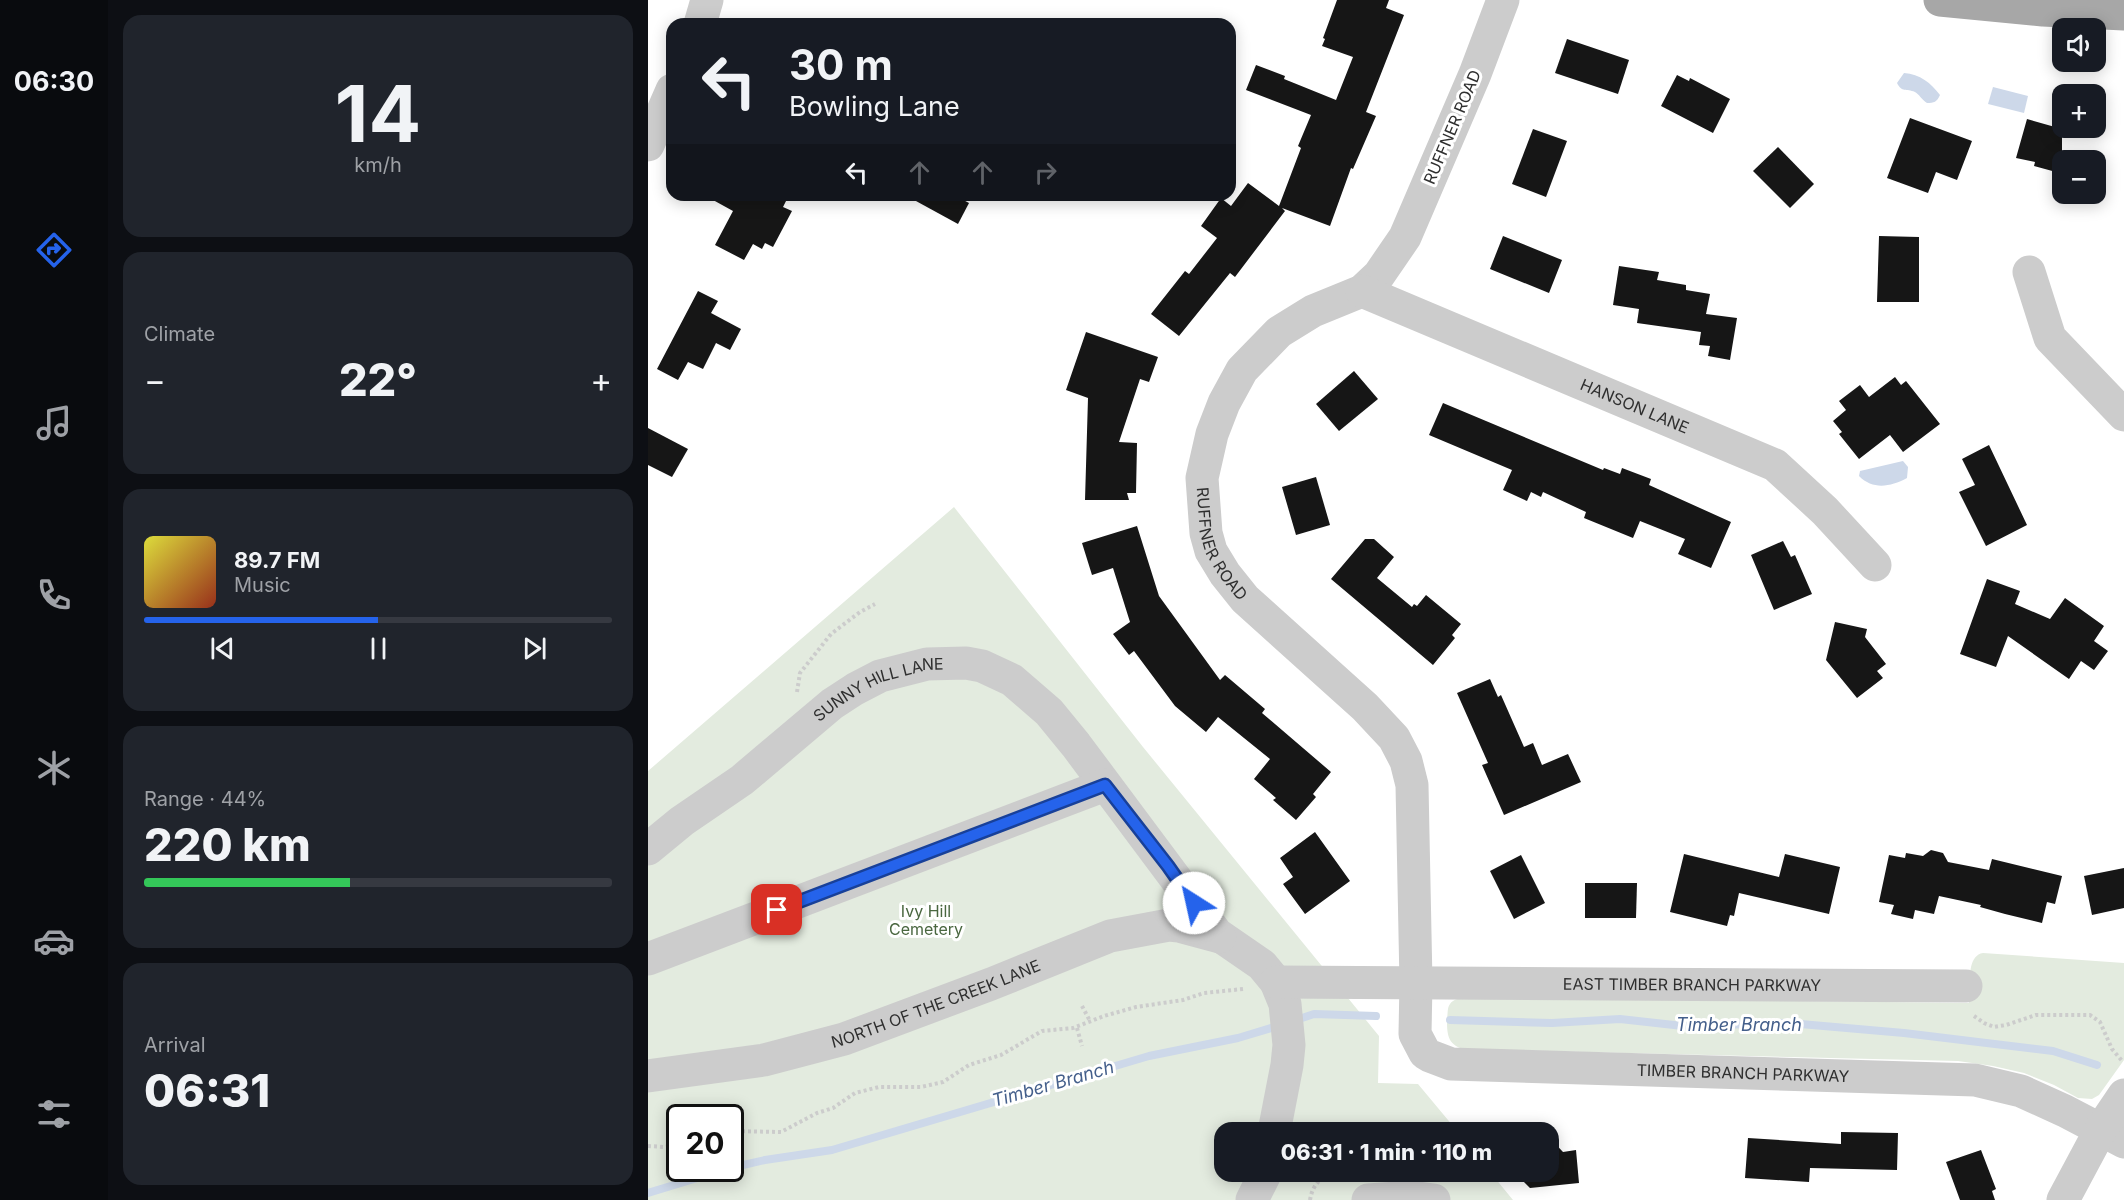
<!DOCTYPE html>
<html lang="en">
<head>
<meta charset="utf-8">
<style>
  body { margin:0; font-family:Inter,sans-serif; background:#20242c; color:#f1f3f6; height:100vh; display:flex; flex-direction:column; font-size:22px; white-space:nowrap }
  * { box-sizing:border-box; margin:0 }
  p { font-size:20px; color:#9ea1a6 }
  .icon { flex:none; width:33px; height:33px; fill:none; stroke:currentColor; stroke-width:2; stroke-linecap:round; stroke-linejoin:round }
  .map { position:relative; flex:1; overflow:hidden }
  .drawer { display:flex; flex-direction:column; gap:15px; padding:15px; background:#0d0f14; width:540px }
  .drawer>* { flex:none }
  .banner { position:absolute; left:18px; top:18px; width:570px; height:183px; border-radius:18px; box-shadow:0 3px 15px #0003; background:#171b24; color:#f1f3f6; overflow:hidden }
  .fabs { position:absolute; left:1404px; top:18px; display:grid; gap:12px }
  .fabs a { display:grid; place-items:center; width:54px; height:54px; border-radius:12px; background:#171b24; box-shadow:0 3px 15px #0003; font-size:30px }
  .speed { position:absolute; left:18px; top:1104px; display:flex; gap:12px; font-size:30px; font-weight:700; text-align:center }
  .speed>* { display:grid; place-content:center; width:78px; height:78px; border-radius:50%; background:#171b24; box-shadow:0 3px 15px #0003; line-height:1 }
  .speed .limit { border:3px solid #111; border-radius:9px; background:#fff; color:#111 }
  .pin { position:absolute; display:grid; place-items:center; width:51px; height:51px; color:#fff; margin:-26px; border-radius:12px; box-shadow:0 3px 9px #0006 }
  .me { position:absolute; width:66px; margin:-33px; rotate:325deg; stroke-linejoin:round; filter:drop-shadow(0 0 4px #0008) }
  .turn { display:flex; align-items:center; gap:21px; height:126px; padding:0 24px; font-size:27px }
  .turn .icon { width:78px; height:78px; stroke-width:2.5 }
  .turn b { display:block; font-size:42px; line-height:51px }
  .lanes { display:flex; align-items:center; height:57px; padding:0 24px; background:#0003; justify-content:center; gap:30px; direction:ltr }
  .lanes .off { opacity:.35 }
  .big { font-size:45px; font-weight:800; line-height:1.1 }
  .drawer .tile { flex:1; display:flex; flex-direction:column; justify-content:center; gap:9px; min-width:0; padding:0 21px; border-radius:18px; background:#20242c }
  .drawer .dial { align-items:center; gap:0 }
  .dial b { font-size:78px; line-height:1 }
  .song { display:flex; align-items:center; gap:18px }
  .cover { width:72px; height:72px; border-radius:9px; background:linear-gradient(135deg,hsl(60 70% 55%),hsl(10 70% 35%)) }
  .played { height:6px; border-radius:3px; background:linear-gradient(90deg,#2563eb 50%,#363941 50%) }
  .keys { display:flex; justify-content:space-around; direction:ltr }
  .heat { display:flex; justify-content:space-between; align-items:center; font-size:33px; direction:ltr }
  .charge { height:9px; border-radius:4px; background:linear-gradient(90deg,#34c759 44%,#363941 0) }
  .trip { position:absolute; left:566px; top:1122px; width:345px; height:60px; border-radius:18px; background:#171b24; box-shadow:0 3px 15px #0003; font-weight:800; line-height:60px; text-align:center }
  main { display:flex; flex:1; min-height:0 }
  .menu { display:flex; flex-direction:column; width:108px; justify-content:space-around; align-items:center; background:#090b0e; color:#9ea1a6 }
  .menu .icon { width:42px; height:42px }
  .menu .on { color:#2563eb }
  .menu b { font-size:27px; color:#f1f3f6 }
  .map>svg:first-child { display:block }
</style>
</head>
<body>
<main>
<nav class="menu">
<b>06:30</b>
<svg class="icon on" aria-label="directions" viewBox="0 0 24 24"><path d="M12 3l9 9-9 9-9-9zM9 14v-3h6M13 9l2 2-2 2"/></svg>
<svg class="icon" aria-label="music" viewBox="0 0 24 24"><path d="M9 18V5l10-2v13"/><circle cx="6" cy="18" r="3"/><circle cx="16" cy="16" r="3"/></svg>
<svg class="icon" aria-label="phone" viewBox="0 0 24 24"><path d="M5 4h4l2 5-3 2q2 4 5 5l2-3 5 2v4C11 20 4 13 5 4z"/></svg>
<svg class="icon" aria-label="climate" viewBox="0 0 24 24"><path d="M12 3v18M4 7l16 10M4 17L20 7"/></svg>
<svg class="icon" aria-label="car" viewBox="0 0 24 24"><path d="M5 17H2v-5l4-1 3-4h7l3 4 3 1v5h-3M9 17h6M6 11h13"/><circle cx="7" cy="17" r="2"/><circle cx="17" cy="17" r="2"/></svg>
<svg class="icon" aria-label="filters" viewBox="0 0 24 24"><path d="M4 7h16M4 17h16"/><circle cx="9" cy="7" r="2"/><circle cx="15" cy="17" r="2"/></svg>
</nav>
<section class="drawer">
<div class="tile dial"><b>14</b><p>km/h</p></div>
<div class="tile"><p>Climate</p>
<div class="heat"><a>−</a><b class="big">22°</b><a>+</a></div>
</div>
<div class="tile">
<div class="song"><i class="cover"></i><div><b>89.7 FM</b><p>Music</p></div></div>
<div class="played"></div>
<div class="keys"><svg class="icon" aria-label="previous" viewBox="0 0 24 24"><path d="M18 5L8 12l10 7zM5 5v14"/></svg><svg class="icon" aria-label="pause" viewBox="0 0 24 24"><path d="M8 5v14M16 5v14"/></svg><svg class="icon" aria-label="next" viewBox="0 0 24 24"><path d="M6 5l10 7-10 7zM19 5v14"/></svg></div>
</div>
<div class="tile"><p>Range · 44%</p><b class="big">220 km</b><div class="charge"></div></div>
<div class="tile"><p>Arrival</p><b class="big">06:31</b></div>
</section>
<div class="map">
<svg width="1476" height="1200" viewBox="0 0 1476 1200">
  <rect width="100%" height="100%" fill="#fff"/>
  <g fill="#e3ebdf" fill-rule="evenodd">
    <path d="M306,507L495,747L731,1036L730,1083L770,1084L810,1132H576V1172H842L865,1200H0V771ZM32,1118H82V1168H32Z"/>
    <path d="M1335,953L1476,963V1060L1451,1095L1444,1099L1430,1098L1406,1085L1376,1073L1345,1066L1310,1061L816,1049C799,1045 799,1033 799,1019C800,1014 799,1008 802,1004C805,999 813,998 819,997L1321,1003C1323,989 1317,956 1335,953Z"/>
  </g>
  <g fill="#cdd8e9">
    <path d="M1256,73C1272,74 1283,83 1292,95C1289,102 1286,103 1279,103C1274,100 1271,94 1267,92C1258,88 1254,93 1249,83Z"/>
    <polygon points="1345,87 1380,96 1376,113 1340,104"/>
    <path d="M1255,461L1260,467L1259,478C1242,487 1225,490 1211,476L1212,471Z"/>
  </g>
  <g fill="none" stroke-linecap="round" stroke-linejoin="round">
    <g stroke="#cdd8e9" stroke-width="8">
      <polyline points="802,1020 904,1023 972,1019 1035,1026 1141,1023 1256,1033 1405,1051 1449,1065"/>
      <polyline points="645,1021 666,1014 728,1016"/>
      <polyline points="82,1168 117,1160 184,1150 501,1056 590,1038 633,1025"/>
      <polyline points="0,1193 82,1168"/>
    </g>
  </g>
  <g fill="#161616">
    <polygon points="689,0 741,0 738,8 756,15 718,112 728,116 705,169 703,168 682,226 634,208 637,211 587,277 582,273 531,336 503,314 537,271 541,274 569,238 553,226 573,198 583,206 600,183 631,206 653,148 650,146 663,115 598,90 608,65 637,76 636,79 688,100 705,57 674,46 677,39 675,38"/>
    <polygon points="919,39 981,60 970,94 907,73"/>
    <polygon points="1029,75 1041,81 1042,78 1082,99 1065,133 1013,106"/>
    <polygon points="1262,118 1324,141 1309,180 1288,172 1280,193 1239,178"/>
    <polygon points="1379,119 1414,129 1414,168 1410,167 1408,172 1386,166 1387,162 1368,158"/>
    <polygon points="885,129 919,141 898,197 864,184"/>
    <polygon points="1130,147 1166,184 1142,208 1105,171"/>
    <polygon points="56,195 141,195 135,207 144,211 125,247 117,243 114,249 105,244 96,260 67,245 85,211"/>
    <polygon points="257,195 306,195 321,203 310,224"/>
    <polygon points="855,236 914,260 901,293 842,269"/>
    <polygon points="1231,236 1271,237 1271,302 1229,302"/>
    <polygon points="971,266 1011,272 1009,280 1038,285 1038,290 1062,294 1058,314 1089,318 1082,360 1060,356 1062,346 1051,345 1053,332 989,323 991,309 965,305"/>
    <polygon points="50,291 70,301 63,313 93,329 82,350 68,343 55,369 40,362 30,380 9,369"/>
    <polygon points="438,332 510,357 501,382 492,379 471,442 489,443 488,493 479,493 481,500 437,500 440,398 418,390"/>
    <polygon points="706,371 730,399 691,431 668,404"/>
    <polygon points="1247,377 1253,385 1258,381 1292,424 1255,452 1242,435 1211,459 1191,434 1194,432 1185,421 1198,410 1191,401 1212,385 1221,397"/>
    <polygon points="795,403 955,470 956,468 972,474 974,468 1003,479 1001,485 1083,522 1063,568 1030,554 1037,539 992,521 985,538 936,518 938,512 895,492 893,497 883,492 879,501 855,490 864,470 781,435"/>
    <polygon points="0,428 40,449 24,477 0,465"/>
    <polygon points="1341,445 1379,525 1338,546 1311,492 1327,485 1314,459"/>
    <polygon points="668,477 682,525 648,535 634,487"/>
    <polygon points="489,526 511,596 572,680 577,675 617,709 614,713 683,772 665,794 668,797 648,820 625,800 628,798 606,779 622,759 570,717 558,732 527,706 486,651 481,655 465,634 482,622 465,568 444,575 434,543"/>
    <polygon points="717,539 726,539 746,557 729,578 764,607 766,604 769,606 778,595 813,624 804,635 807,638 785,665 683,579"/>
    <polygon points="1135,541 1143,557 1147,555 1164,594 1126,610 1103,555"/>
    <polygon points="1339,579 1372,591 1367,604 1402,619 1417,598 1456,626 1446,641 1460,651 1446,670 1433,661 1421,679 1360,636 1348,667 1312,654"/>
    <polygon points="1187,622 1219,629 1217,637 1238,664 1229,671 1235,678 1209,698 1178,660"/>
    <polygon points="842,679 850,697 853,695 876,747 885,743 894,765 920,754 933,782 856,815 834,765 840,763 809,693"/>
    <polygon points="667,832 702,881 657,914 635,884 645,877 632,858"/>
    <polygon points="1283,850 1295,853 1300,862 1341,870 1344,859 1414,876 1407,904 1399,902 1394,923 1357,914 1332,907 1333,905 1291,896 1286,914 1267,910 1265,919 1243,914 1246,905 1231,902 1241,855 1257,858 1258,853 1275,856"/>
    <polygon points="1036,854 1131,877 1137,854 1192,867 1181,914 1091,893 1086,916 1082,915 1079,926 1022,912"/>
    <polygon points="873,855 897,903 866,919 842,871"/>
    <polygon points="1476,868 1476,908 1444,915 1436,876"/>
    <polygon points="937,883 989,883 988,918 937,918"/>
    <polygon points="841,1129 893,1129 897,1132 841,1132"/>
    <polygon points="1193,1132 1250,1133 1249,1170 1162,1168 1161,1182 1097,1178 1100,1138 1193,1144"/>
    <polygon points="900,1136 915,1152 928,1150 931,1183 882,1188 866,1172 900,1172"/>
    <polygon points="1333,1150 1348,1189 1344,1191 1347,1200 1312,1200 1298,1162"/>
  </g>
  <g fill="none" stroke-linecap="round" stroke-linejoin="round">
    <g stroke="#ccc" stroke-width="4" stroke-dasharray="3 3" stroke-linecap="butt">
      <polyline points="149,692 152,673 183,634 212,612 227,604"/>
      <polyline points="434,1006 442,1021"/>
      <polyline points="1326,1016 1336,1023 1346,1027 1358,1025 1388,1015 1442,1015 1452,1022 1464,1049 1475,1062"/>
      <polyline points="429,1028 434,1046"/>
      <polyline points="82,1131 133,1132 169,1113 185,1108 207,1093 231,1087 273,1087 295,1082 321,1065 353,1055 394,1031 425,1028 456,1016 488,1007 535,1000 556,993 595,989"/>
      <polyline points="0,1146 17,1147 32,1144"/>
      <path d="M662,1200C665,1183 673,1177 689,1172L692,1177L700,1176L702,1172"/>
    </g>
    <g stroke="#ccc" stroke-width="33">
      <path id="s1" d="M855,0L827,74L757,237L731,275L714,291L665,311L631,332L594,370L576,403L564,434L554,478L558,533L563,551L577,574L597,599L717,707L746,738L758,761L764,785L768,983L767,1034L777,1053L782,1056L803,1064L1327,1080L1373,1091L1417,1111L1476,1142"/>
      <polyline points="52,24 59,0"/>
      <polyline points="0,145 24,90"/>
      <polyline points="1381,272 1402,338 1476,415"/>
      <path id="s2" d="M714,291L1127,465L1177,511L1227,565"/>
      <path id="s3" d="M0,849L34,821L94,780L184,704L207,689L232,676L279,664L318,663L334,666L364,680L401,712L428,745L569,934L614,965L628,982L637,1004L641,1045L639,1065L626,1132"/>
      <polyline points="0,959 457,785"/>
      <path id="s4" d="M628,982L1318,986"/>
      <path id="s5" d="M0,1076L116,1060L196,1039L343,984L462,936L521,925L531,926L572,937"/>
      <polyline points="604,1200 618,1172"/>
      <polyline points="720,1200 763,1197 786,1200"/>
      <polyline points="1415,1200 1453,1129 1476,1095"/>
    </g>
    <polyline stroke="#a7a7a7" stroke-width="33" points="1292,0 1395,10 1476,14"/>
  </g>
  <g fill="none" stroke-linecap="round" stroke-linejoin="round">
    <defs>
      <polyline id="route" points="129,910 457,785 520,866 546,903"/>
    </defs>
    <use href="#route" stroke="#184099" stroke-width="15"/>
    <use href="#route" stroke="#2563eb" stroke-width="10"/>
  </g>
  <g text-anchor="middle" stroke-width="6" stroke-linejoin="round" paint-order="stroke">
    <g font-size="16" fill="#2f2f2f" stroke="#fff">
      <text transform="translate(804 127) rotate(-67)" y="6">RUFFNER ROAD</text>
      <text dy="6" stroke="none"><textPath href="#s2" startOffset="296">HANSON LANE</textPath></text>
      <text dy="6" stroke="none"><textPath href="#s1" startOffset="658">RUFFNER ROAD</textPath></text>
      <text dy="6" stroke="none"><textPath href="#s3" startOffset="284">SUNNY HILL LANE</textPath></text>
      <text dy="6" stroke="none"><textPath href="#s4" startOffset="416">EAST TIMBER BRANCH PARKWAY</textPath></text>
      <text dy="6" stroke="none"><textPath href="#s5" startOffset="298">NORTH OF THE CREEK LANE</textPath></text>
      <text dy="6" stroke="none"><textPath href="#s1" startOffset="1566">TIMBER BRANCH PARKWAY</textPath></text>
    </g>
    <g font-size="16" fill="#4a6740" stroke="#fff">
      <text x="278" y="917">Ivy Hill<tspan x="278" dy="18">Cemetery</tspan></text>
    </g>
    <g font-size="18" font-style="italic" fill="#445f8b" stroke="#fff">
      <text x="1091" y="1031">Timber Branch</text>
      <text transform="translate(405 1084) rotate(-16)" y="6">Timber Branch</text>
    </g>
  </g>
</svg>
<div class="fabs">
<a><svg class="icon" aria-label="sound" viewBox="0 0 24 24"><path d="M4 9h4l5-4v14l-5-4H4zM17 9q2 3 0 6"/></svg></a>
<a>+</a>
<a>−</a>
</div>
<div class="speed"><div class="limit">20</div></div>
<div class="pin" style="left:129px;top:910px;background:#d93025"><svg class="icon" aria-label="arrive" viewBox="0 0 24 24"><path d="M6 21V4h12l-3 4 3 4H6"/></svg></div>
<svg class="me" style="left:546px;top:903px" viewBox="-20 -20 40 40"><circle r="19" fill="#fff"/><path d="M0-13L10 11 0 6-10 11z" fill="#2563eb"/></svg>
<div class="trip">06:31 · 1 min · 110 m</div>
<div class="banner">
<div class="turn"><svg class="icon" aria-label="left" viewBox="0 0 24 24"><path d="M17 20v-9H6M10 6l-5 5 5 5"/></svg><div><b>30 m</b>Bowling Lane</div></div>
<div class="lanes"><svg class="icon" aria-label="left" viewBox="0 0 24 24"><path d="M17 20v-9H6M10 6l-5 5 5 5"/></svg><svg class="icon off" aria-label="ahead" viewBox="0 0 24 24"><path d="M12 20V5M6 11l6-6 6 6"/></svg><svg class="icon off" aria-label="ahead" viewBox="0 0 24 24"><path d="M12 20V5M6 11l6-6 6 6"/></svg><svg class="icon off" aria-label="right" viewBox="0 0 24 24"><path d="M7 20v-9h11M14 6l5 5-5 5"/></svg></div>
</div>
</div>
</main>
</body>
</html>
